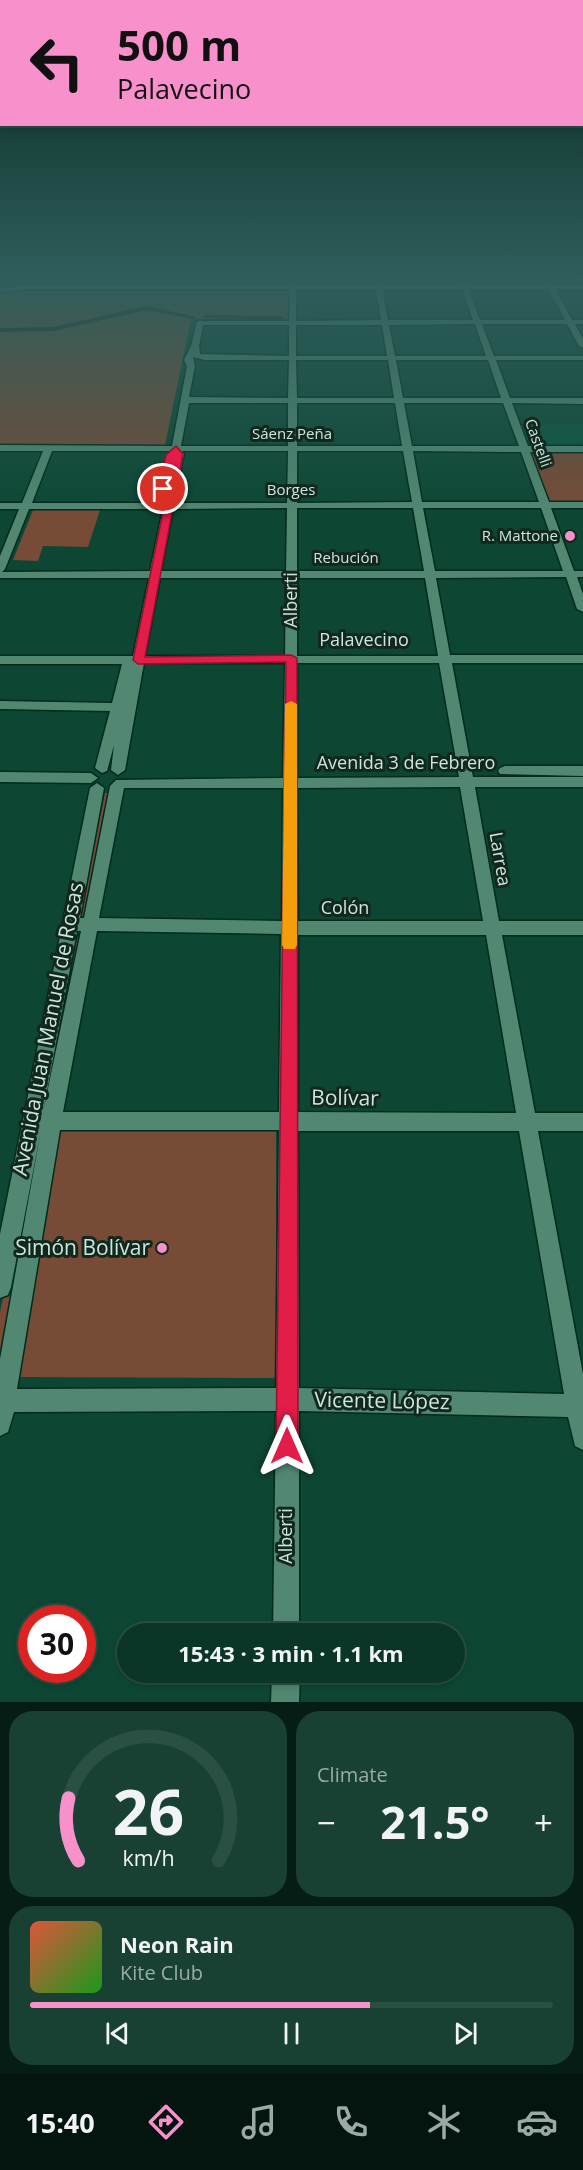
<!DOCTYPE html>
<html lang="en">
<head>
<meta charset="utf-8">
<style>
  body { margin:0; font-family:"Open Sans",sans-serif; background:#184033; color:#f1f3f6; height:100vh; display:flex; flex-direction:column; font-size:22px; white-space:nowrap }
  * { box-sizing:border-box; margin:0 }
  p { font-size:20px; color:#99aba7 }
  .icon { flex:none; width:33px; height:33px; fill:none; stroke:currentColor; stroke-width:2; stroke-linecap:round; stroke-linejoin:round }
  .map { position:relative; height:1702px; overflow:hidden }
  .details { display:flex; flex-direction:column; gap:9px; padding:9px; background:#061d15; flex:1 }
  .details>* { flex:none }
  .top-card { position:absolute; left:0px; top:0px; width:584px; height:126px; box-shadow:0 3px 9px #0003,0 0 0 2px #2a5044; background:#f890cb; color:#111; overflow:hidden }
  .speed { position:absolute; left:18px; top:1605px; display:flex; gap:12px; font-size:30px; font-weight:700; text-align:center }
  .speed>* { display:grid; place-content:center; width:78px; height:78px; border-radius:50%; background:#0a3527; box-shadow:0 3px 9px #0003,0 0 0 2px #2a5044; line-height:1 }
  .speed .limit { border:9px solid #d22; background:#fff; color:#111 }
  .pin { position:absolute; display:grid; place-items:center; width:51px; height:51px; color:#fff; margin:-26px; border:3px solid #fff; border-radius:50%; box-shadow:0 2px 6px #0007 }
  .me { position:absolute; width:66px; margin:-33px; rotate:0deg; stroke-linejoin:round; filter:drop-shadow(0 0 4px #0008) }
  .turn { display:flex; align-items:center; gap:21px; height:126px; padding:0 18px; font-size:27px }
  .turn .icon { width:78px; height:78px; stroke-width:2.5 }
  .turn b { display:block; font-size:42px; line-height:51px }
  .big { font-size:45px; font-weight:700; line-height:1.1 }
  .details .widget { flex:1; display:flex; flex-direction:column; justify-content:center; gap:9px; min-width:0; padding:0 21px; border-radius:24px; background:#184033 }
  .details .dial { align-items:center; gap:0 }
  .dial svg { height:156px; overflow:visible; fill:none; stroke:#2a5044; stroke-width:7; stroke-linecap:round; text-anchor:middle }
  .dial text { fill:#f1f3f6; stroke:none }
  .song { display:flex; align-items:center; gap:18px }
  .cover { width:72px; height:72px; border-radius:9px; background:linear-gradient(135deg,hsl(10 70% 55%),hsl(120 70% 35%)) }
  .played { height:6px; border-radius:3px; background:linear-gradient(90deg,#f890cb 65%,#2a5044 65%) }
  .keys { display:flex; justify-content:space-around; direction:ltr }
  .heat { display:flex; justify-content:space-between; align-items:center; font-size:33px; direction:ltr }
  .details .tiles { flex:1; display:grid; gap:9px; grid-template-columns:1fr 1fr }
  .widget:last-child { grid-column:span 2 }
  .trip { position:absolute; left:117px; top:1623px; width:348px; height:60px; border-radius:30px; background:#0a3527; box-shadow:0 3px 9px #0003,0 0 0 2px #2a5044; font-weight:700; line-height:60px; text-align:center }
  .dock { display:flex; height:96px; justify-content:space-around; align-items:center; background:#041510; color:#99aba7 }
  .dock .icon { width:42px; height:42px }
  .dock .on { color:#f890cb }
  .dock b { font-size:27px; color:#f1f3f6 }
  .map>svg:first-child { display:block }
</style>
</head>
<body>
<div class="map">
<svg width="583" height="1702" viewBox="0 0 583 1702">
  <rect width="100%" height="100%" fill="#0d4734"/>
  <polygon fill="#09523c" points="583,424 583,446 530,446 521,425"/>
  <g fill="#774b36">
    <polygon points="0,277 289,277 288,319 191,319 165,445 0,445"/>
    <polygon points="530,450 583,450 583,502 548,502"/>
    <polygon points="33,510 100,510 88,547 43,546 38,561 13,560"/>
    <polygon points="105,793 111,793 87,917 80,917"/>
    <polygon points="75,939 83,939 50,1106 42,1106"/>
    <polygon points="60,1131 276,1131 276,1378 16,1377"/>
    <polygon points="35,1139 44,1139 0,1363 0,1312"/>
  </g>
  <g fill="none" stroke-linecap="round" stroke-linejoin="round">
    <g fill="#28270d" fill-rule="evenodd">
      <polygon points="147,306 196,317 193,319 147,310 53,331 0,332 0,328 53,327"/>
      <polygon points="205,315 281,316 284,318 281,320 203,318"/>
    </g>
    <defs>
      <g id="minor">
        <path d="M290,277H296V321L381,320L374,277H380L388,320H473L458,277H464L480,320H565L542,277H549L572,320H583V324H575L583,339V348L579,346L567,324H482L494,356H583V360H496L510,398H583V404L512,403L528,446H583V452H530L549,502H583V508H551L574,571H583V577H577L583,594V612L577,609L566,577L436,578L450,655H583V663H452L473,777H583V787H475L499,921H583V935H502L535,1113H583V1131H538L583,1374V1450L575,1446L568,1417L299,1411V1634H273L276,1411L14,1412L8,1432L0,1436V1359L41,1130L11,1287L8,1295L0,1298V1234L90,788L97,783L104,788L80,918H84L110,786L116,780L283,778L285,663H144L125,770L118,775L111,770L114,745L107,771L102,773L95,768L110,711L0,709V701L112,703L122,664H0V656H133L149,578H0V556L19,509H0V503H22L43,451H0V445L172,446L187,366L184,360L191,346L197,321H289ZM475,324L486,356H395L389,325ZM203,325H289V356L200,354L199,346ZM296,325H382L387,356H296ZM193,357L205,360H289L288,398L189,397L195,366ZM296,360H388L394,398H297ZM396,360H488L501,398H403ZM189,403H288V446H181ZM297,403H395L402,446H297ZM404,403H503L519,446H412ZM52,451H173L174,454L164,503H32ZM182,451H288L287,503H174L184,454ZM297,451H403L412,502L297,503ZM413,451L521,452L539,502H422ZM287,508L286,571H161L173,509ZM297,508H413L424,571H297ZM423,508H541L563,571H435ZM29,509H163L150,571L2,572L5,569ZM160,578H286L285,656H145ZM297,578H425L438,656H297ZM297,663H439L459,777L297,778ZM460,787L483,921H298L297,788ZM124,788H283L282,921L99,918ZM77,931H81L43,1112ZM97,931L281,934L279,1112H63ZM298,935H486L516,1113L298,1112ZM60,1130H279L276,1388L17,1389ZM298,1131H519L564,1394L299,1388Z"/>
        <polygon points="505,766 583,766 583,776 500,774 498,771 500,768"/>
        <polygon points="0,772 91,773 98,778 91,783 0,782"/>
        <polygon points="272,1672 300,1672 299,1702 271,1702"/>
      </g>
      <polygon id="major" points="26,285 583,285 583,289 26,289 0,292 0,288"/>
    </defs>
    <use href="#minor" stroke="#002b1d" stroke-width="3"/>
    <use href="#major" stroke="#002b1d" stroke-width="3"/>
    <use href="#minor" fill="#528872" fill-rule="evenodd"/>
    <use href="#major" fill="#7d90b3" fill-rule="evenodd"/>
  </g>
  <linearGradient id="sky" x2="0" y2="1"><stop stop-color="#07271d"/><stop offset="0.54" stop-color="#2f5e5c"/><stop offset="1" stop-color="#2f5e5c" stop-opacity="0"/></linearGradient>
  <rect width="583" height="516" fill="url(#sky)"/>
  <polygon fill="#e11d48" stroke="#92132f" stroke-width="1.5" points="176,446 183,454 145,657 291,655 297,658 298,1446 294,1453 287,1457 279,1453 276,1446 286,662 138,664 133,660 171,472 166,491 158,489 166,455"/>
  <polygon fill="#f59e0b" points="291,701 297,704 297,945 295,949 284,949 282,945 285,704"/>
  <g fill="#f890cb" stroke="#12281f" stroke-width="2">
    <circle cx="570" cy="536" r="6"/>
    <circle cx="162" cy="1248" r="6"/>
  </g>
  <g text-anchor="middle" stroke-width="6" stroke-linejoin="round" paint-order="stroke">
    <g font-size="15" fill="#cbe6da" stroke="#12281f">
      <text x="292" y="439">Sáenz Peña</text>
      <text transform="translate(538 443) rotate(70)" y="5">Castelli</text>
      <text x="291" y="495">Borges</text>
      <text x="346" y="563">Rebución</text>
    </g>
    <g font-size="15" fill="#cbe6da" stroke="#12281f" text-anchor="end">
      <text x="558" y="541">R. Mattone</text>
    </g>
    <g font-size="18" fill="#cbe6da" stroke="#12281f">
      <text transform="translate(291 600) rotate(-90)" y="6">Alberti</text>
      <text x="364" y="646">Palavecino</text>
      <text x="406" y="769">Avenida 3 de Febrero</text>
      <text transform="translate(500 859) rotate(80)" y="6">Larrea</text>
      <text x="345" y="914">Colón</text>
      <text transform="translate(286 1536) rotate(-90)" y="6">Alberti</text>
    </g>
    <g font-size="21" fill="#cbe6da" stroke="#12281f">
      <text transform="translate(48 1029) rotate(-79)" y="7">Avenida Juan Manuel de Rosas</text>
      <text transform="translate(345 1098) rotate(1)" y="7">Bolívar</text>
      <text transform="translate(382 1401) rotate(1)" y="7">Vicente López</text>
    </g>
    <g font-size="21" fill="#cbe6da" stroke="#12281f" text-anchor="end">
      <text x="150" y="1255">Simón Bolívar</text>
    </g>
  </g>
</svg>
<div class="speed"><div class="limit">30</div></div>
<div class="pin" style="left:163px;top:489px;background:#d93025"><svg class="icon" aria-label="arrive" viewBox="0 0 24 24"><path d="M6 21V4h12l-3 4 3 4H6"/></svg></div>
<svg class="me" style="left:287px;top:1446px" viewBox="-20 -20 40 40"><path d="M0-17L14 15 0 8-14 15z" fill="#e11d48" stroke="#fff" stroke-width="4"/></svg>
<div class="trip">15:43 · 3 min · 1.1 km</div>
<div class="top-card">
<div class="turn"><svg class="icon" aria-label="left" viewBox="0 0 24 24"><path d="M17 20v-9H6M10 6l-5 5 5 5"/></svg><div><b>500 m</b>Palavecino</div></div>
</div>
</div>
<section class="details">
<div class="tiles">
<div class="widget dial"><svg viewBox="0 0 100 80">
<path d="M14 69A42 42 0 1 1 86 69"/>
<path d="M14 69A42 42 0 0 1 9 37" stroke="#f890cb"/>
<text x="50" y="56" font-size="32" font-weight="700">26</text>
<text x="50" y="72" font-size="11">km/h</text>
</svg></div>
<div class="widget"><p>Climate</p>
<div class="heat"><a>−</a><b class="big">21.5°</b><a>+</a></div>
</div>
<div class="widget">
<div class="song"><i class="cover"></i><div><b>Neon Rain</b><p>Kite Club</p></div></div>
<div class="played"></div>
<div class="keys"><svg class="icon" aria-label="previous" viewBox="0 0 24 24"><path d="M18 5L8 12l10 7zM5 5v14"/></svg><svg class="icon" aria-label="pause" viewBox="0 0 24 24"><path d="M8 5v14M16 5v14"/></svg><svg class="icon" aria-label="next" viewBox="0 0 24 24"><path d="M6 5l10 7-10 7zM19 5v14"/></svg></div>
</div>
</div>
</section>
<nav class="dock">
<b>15:40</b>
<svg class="icon on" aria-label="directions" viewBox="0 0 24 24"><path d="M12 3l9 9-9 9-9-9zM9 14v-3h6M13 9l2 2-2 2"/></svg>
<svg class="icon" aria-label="music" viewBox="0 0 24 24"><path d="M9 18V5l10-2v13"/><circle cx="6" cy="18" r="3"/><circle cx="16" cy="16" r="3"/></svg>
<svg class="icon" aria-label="phone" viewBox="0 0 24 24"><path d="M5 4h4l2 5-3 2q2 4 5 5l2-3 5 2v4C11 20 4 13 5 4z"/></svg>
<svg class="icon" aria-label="climate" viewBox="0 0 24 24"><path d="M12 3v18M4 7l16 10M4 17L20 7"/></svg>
<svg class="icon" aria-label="car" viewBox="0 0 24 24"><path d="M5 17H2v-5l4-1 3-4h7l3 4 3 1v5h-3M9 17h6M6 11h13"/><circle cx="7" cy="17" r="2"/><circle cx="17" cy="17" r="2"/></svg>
</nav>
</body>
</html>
